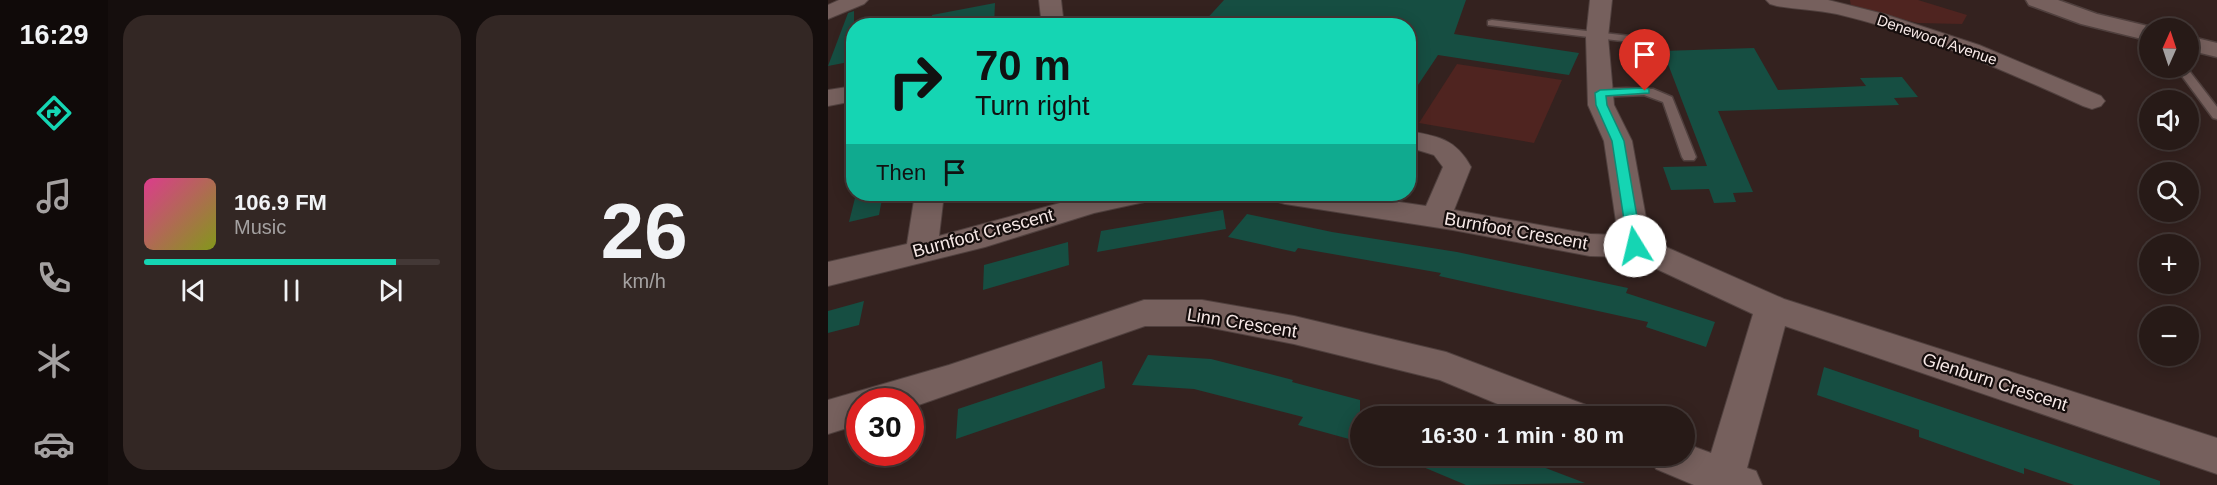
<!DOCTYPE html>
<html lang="en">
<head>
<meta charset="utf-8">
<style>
  body { margin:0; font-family:Helvetica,sans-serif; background:#332724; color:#f1f3f6; height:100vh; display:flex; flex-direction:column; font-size:22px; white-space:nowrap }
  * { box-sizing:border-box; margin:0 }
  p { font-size:20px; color:#a4a1a1 }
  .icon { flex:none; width:33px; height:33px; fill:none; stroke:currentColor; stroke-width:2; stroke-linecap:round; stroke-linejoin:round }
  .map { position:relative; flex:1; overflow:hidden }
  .details { display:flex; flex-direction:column; gap:15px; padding:15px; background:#150e0d; width:720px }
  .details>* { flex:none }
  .guide { position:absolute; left:18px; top:18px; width:570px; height:183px; border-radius:24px; box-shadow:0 3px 15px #0003,0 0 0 2px #433836; background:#15d5b3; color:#111; overflow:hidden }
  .needle { width:39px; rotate:3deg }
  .fabs { position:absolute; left:1311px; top:18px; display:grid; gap:12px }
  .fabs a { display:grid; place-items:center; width:60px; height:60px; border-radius:50%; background:#271a17; box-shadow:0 3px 15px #0003,0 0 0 2px #433836; font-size:30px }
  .speed { position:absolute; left:18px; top:388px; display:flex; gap:12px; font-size:30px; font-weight:700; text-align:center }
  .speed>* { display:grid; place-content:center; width:78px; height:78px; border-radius:50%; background:#271a17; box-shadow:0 3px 15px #0003,0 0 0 2px #433836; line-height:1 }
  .speed .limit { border:9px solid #d22; background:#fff; color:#111 }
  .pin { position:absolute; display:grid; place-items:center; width:51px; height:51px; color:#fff; margin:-62px -26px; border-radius:50% 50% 50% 0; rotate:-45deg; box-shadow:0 0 6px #0007 }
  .pin .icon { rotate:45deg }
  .me { position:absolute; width:66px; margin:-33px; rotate:351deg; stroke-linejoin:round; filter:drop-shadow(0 0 4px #0008) }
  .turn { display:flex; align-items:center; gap:21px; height:126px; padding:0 30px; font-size:27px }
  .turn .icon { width:78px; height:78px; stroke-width:2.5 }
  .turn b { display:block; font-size:42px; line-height:51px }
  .then { display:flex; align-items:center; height:57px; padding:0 30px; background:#0003; gap:12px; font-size:22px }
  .details .tile { flex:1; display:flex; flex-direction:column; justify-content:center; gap:9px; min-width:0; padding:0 21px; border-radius:24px; background:#332724 }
  .details .dial { align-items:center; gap:0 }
  .dial b { font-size:78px; line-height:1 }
  .song { display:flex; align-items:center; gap:18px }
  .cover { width:72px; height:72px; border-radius:9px; background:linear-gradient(135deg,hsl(330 70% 55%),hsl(70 70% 35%)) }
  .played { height:6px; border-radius:3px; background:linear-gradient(90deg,#15d5b3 85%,#433836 85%) }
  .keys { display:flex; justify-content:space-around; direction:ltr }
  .details .tiles { flex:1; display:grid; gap:15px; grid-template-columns:repeat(2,1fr) }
  .trip { position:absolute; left:522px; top:406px; width:345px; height:60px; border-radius:30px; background:#271a17; box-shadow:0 3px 15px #0003,0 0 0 2px #433836; font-weight:700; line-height:60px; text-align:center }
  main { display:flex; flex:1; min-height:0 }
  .menu { display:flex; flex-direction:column; width:108px; justify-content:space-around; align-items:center; background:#100a09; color:#a4a1a1 }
  .menu .icon { width:42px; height:42px }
  .menu .current { color:#15d5b3 }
  .menu b { font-size:27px; color:#f1f3f6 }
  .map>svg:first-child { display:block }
</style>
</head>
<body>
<main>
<nav class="menu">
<b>16:29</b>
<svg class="icon current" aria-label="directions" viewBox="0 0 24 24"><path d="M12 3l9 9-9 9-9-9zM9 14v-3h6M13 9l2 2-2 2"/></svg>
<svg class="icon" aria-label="music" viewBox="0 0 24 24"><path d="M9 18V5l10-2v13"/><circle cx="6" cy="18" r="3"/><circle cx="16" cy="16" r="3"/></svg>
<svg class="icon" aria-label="phone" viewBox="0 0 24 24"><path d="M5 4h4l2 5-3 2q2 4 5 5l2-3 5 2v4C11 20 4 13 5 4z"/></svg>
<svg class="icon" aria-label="climate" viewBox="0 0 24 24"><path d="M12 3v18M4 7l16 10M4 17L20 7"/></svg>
<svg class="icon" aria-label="car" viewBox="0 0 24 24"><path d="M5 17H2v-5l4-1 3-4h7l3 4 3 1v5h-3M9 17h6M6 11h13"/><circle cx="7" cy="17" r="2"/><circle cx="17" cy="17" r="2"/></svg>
</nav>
<section class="details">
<div class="tiles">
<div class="tile">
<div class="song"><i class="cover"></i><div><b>106.9 FM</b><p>Music</p></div></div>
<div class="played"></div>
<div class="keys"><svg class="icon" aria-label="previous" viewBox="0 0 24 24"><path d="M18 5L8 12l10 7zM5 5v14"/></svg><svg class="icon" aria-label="pause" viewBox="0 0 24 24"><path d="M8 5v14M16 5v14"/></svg><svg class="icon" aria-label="next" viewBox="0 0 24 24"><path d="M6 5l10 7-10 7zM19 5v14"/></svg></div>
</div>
<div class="tile dial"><b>26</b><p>km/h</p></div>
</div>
</section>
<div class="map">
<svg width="1389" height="485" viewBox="0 0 1389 485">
  <rect width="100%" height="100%" fill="#34221f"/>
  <g fill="#4f2420">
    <polygon points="1022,0 1090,0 1139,15 1134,24 1090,23 1023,7"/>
    <polygon points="629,64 734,80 706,143 591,123"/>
  </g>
  <g fill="#164e42">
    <polygon points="396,0 638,0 626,34 751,53 741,75 610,55 580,100 580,26 507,26 447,21 443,26 375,23"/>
    <polygon points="167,3 166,26 105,26 104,15"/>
    <polygon points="26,11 26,61 0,66 20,13"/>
    <polygon points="926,48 950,90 1038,86 1032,78 1074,77 1090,97 1066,98 1071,105 890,111 925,192 905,193 908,202 886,203 881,189 843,190 835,167 879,166 835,51"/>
    <polygon points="28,194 55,194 51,215 21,222"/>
    <polygon points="395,210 398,229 269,252 273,231"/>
    <polygon points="419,214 504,232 629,252 800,288 798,293 887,322 878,347 818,327 820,322 611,276 613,273 470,248 467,252 400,237"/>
    <polygon points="240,242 241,265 155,290 156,265"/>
    <polygon points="36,301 31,325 0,333 0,311"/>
    <polygon points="320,355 383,359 465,380 464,382 532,400 532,442 470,425 475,417 366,389 304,385"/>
    <polygon points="274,361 277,388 128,439 130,409"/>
    <polygon points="996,367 1332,481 1332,485 1246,485 1196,468 1196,474 1091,437 1091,430 989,395"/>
    <polygon points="569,456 686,456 757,483 638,485"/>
  </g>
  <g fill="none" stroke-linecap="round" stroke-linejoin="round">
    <defs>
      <g id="service">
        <polygon points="664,20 819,38 824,41 819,44 660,25 660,21"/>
        <polygon points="1348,68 1359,68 1389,107 1389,119 1385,118"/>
        <polygon points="798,88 825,89 844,97 868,157 866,160 856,160 854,157 835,102 816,95 772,97 766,93 772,89"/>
      </g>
      <g id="minor">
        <polygon points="11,0 40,0 36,4 0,19 0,5"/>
        <polygon points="211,0 233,0 236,26 214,26"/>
        <path d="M762,0H784L780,37L786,105L804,141L822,240L956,299L1389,438V474L957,326L919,468L928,471L934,485H866L828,469L822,456H856V443L883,453L925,314L803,257L762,256L625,230L457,204L447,201L442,194H517L598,206L615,167L606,155L580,147V131C610,136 628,139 643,167L626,210L762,234L790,235L776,141L760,105L758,37Z"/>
        <path d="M938,0H1000L1056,14L1151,45L1273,96L1277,101L1273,106L1264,109L1255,106C1175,70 1094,34 1009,14C989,10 969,9 949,6L942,4Z"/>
        <polygon points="26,86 26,101 0,106 0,90"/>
        <polygon points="87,194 116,194 111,236 265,194 326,194 321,201 266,213 157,247 0,286 0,262 79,244"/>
        <polygon points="316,300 374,300 466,316 618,352 758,405 764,417 701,417 612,380 466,344 374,326 317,326 82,408 82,402 32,402 32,424 0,434 0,400 121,365"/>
      </g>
      <g id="tertiary">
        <polygon points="1198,0 1230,0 1269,14 1328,28 1322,28 1322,41 1253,24 1201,5"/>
        <polygon points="1360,36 1389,43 1389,57 1360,50"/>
      </g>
    </defs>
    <use href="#service" stroke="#50403e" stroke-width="3"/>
    <use href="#minor" stroke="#50403e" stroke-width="2"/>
    <use href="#tertiary" stroke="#50403e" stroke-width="3"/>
    <use href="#service" fill="#76605d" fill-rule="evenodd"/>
    <use href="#minor" fill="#76605d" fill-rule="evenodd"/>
    <use href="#tertiary" fill="#76605d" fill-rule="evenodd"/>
  </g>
  <polygon fill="#15d5b3" stroke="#0e8a74" stroke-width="1.5" points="817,88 821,89 821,93 778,96 779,105 796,141 814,246 807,251 800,246 784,141 768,105 767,93 772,90"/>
  <g text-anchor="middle" stroke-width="4.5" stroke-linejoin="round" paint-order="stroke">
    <g font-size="15" fill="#f6e8e6" stroke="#160e0d">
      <text transform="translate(1109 40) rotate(19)" y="5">Denewood Avenue</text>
    </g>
    <g font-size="18" fill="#f6e8e6" stroke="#160e0d">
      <text transform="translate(688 231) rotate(10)" y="6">Burnfoot Crescent</text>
      <text transform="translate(155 233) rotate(-15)" y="6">Burnfoot Crescent</text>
      <text transform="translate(414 323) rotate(9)" y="6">Linn Crescent</text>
      <text transform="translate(1167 382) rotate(18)" y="6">Glenburn Crescent</text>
    </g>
  </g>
</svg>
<div class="fabs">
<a><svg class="needle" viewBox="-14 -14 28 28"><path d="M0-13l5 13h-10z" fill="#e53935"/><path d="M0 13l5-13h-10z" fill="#a4a1a1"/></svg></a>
<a><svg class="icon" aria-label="sound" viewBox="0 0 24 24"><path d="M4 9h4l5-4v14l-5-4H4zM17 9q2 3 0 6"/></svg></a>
<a><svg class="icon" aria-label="search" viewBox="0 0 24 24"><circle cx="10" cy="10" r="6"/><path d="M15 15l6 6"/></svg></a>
<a>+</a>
<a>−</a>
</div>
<div class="speed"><div class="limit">30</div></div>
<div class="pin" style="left:817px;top:91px;background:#d93025"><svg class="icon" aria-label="arrive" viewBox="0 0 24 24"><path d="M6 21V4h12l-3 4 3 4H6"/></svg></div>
<svg class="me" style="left:807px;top:246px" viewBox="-20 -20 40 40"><circle r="19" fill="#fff"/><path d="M0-13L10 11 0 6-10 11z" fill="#15d5b3"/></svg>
<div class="trip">16:30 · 1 min · 80 m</div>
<div class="guide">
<div class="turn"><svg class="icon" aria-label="right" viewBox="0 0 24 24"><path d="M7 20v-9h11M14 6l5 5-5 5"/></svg><div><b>70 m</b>Turn right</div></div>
<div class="then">Then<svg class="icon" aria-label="arrive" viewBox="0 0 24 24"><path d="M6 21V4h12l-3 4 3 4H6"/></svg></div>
</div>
</div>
</main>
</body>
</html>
